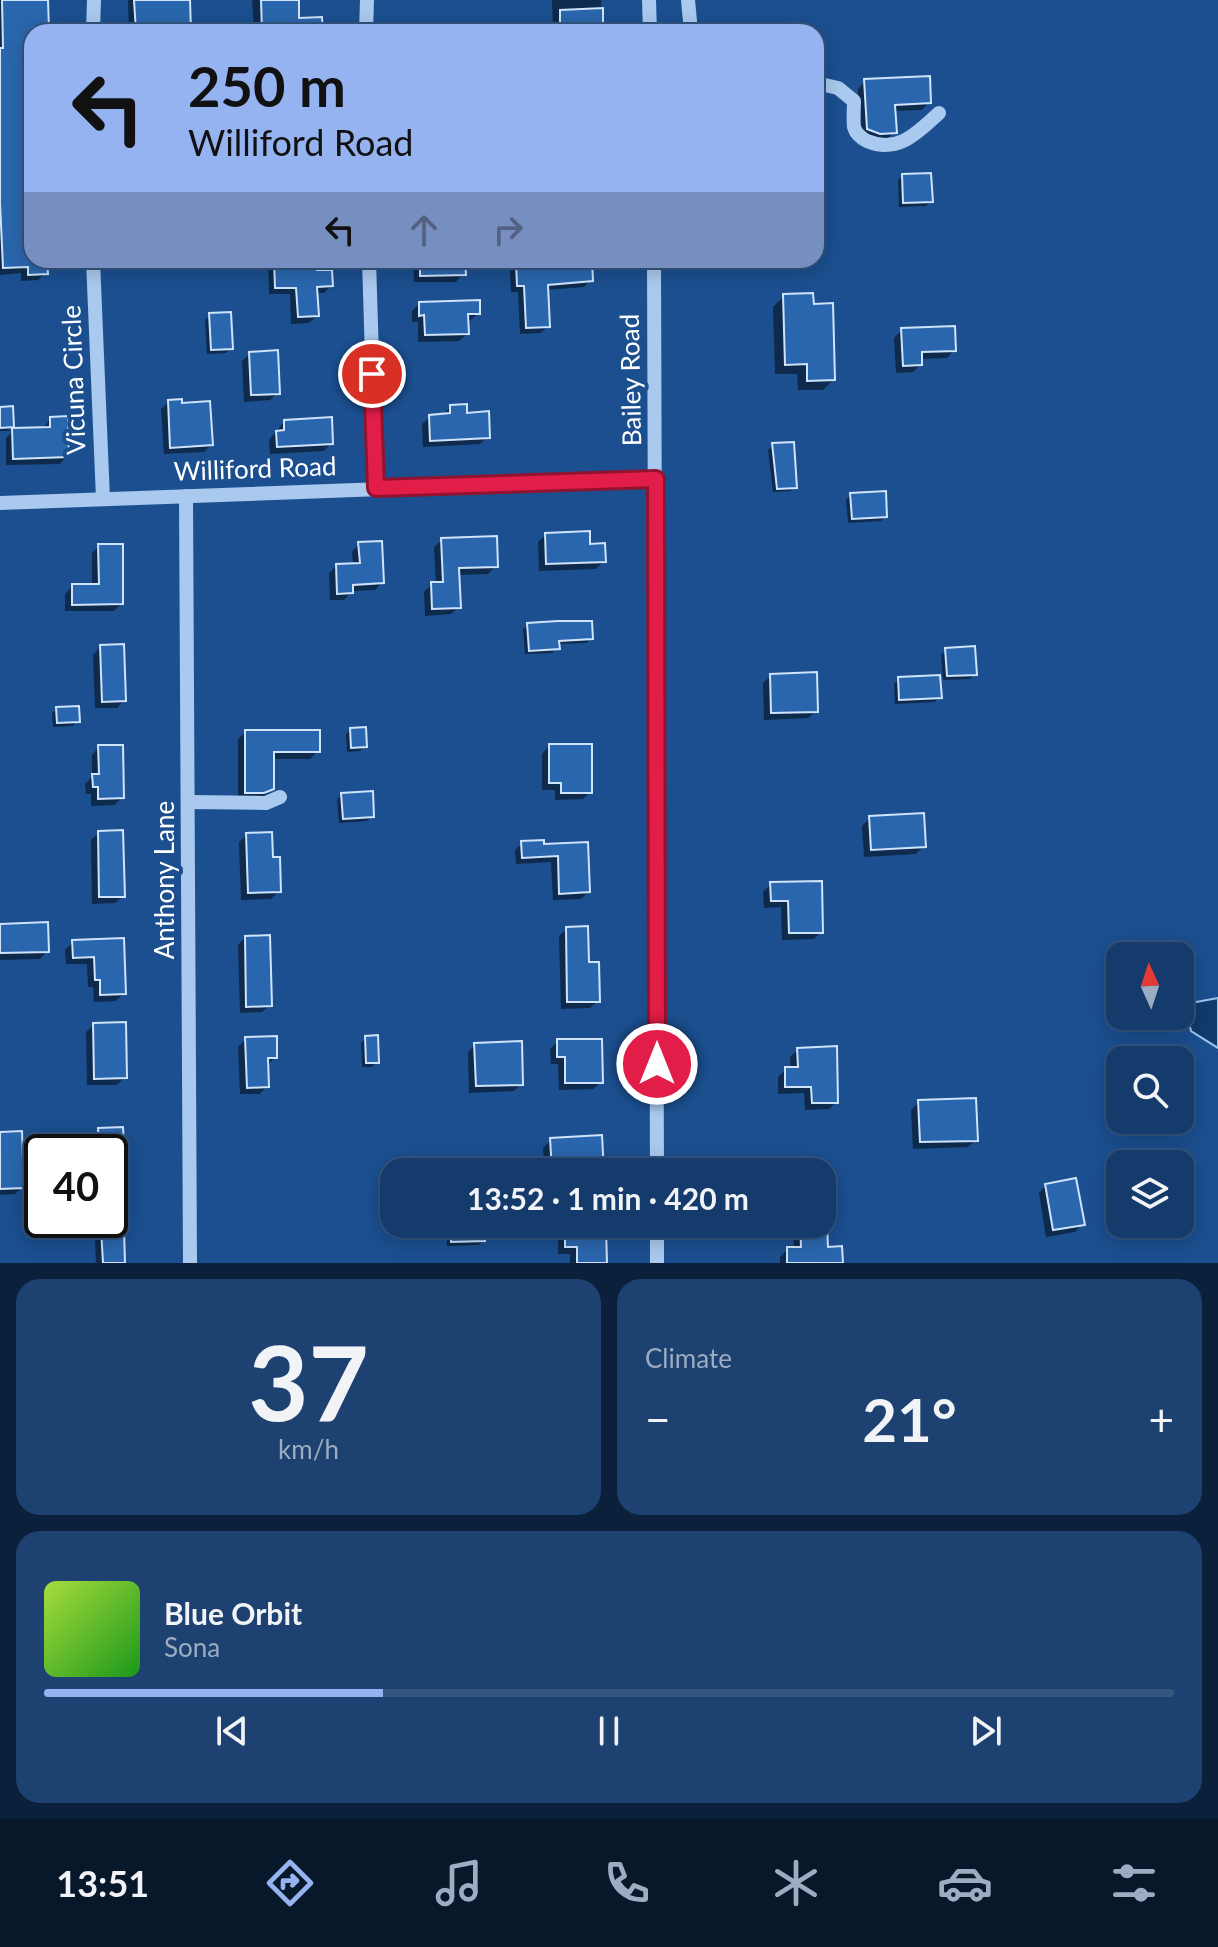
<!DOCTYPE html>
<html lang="en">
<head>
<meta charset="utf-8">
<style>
  body { margin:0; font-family:Lato,sans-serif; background:#1d4271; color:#f1f3f6; height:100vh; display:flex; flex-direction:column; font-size:30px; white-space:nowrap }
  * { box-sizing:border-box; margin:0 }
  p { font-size:26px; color:#9dadc1 }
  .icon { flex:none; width:44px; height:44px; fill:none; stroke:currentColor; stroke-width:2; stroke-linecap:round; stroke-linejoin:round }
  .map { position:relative; height:1263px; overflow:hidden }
  .side { display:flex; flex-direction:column; gap:16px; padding:16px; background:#0b203b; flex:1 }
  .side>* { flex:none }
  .banner { position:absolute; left:24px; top:24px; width:800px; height:244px; border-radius:24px; box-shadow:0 4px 20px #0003,0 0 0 2px #33557e; background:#95b2f1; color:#111; overflow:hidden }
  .needle { width:52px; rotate:357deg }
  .fabs { position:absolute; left:1106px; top:942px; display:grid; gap:16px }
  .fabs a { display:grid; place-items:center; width:88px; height:88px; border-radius:16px; background:#143b6b; box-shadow:0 4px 20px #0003,0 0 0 2px #33557e; font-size:40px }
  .speed { position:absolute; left:24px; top:1134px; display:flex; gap:16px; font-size:40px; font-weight:700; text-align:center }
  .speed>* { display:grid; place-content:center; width:104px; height:104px; border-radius:50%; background:#143b6b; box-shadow:0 4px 20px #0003,0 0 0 2px #33557e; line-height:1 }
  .speed .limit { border:4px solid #111; border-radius:12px; background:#fff; color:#111 }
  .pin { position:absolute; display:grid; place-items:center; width:68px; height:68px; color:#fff; margin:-34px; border:4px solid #fff; border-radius:50%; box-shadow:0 2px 8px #0007 }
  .me { position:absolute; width:88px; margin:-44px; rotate:0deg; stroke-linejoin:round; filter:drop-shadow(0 0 6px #0008) }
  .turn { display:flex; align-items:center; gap:28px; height:168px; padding:0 32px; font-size:36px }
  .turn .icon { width:104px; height:104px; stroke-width:2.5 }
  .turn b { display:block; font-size:56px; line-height:68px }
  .lanes { display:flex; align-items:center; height:76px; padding:0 32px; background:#0003; justify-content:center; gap:40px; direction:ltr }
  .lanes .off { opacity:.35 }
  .big { font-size:60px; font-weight:700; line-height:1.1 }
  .side .tile { flex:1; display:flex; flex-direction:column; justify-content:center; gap:12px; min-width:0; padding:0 28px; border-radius:24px; background:#1d4271 }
  .side .dial { align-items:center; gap:0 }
  .dial b { font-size:104px; line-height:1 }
  .song { display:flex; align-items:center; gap:24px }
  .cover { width:96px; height:96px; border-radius:12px; background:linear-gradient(135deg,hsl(80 70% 55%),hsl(120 70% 35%)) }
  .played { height:8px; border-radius:4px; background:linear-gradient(90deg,#95b2f1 30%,#33557e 30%) }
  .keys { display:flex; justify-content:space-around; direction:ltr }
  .heat { display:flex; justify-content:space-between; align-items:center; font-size:44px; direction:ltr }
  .side .tiles { flex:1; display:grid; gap:16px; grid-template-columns:1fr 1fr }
  .tile:last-child { grid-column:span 2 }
  .trip { position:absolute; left:380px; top:1158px; width:456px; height:80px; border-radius:24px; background:#143b6b; box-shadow:0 4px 20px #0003,0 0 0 2px #33557e; font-weight:700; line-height:80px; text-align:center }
  .tabs { display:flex; height:128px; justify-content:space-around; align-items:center; background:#08182b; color:#9dadc1 }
  .tabs .icon { width:56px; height:56px }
  .tabs .on { color:#95b2f1 }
  .tabs b { font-size:36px; color:#f1f3f6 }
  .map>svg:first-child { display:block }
</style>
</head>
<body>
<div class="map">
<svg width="1218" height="1263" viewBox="0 0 1218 1263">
  <rect width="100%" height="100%" fill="#1b4f8f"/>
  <polygon fill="#123a6d" stroke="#9cc4f0" stroke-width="2" points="1218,998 1218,1048 1191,1031 1187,1014 1191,1003"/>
  <g fill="#0007">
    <polygon points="0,0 46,0 47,32 32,32 32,260 45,260 46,273 38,280 21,281 21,273 0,275"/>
    <polygon points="128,0 189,0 190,32 129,32"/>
    <polygon points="252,0 297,0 297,20 321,32 254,32"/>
    <polygon points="552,0 601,0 602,32 553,32"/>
    <polygon points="865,81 929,102 922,110 894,111 895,132 887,139 860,136 858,89"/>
    <polygon points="903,176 931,201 926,206 899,207 898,180"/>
    <polygon points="268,260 315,260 315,272 331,286 324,293 315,293 317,316 309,323 291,324 290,294 269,294"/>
    <polygon points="413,260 471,260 463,264 463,274 456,282 414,282"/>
    <polygon points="564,260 600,260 590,263 590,280 584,287 546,290 548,326 541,333 520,334 518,292 511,292 510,271 517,264"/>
    <polygon points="784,296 833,380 823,390 798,390 797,374 775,374 773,307"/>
    <polygon points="419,304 478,313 470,321 466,321 467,334 459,341 418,342 418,322 412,322 412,311"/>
    <polygon points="210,315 231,348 226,353 207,354 205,320"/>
    <polygon points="902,330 954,350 947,358 920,359 920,365 913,372 896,373 894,338"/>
    <polygon points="250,354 278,393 270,400 244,402 242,361"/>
    <polygon points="169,402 211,445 204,452 164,454 161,409"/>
    <polygon points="451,407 465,415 488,437 480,444 423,447 422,424 430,417 443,414"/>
    <polygon points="0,409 12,426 8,430 43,429 50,419 67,456 60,464 6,465 6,438 13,431 0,431"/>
    <polygon points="284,422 331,443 324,451 270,454 269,440"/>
    <polygon points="773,445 795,487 790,491 773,492 768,450"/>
    <polygon points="851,495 885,516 881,521 848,523 846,500"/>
    <polygon points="546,535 588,546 604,561 596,569 539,571 538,542"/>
    <polygon points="442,540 496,566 488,574 458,575 459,607 451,614 425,616 424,592 432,584 436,584 434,547"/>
    <polygon points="359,544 382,582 375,590 352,591 344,600 330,600 329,573 336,566 353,565 352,552"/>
    <polygon points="99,546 121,604 114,611 65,611 65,594 72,586 92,586 92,553"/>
    <polygon points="528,625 591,638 587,643 557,644 553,653 525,654 523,629"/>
    <polygon points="100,647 124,700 117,708 95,708 93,655"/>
    <polygon points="946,650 975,674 970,679 943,680 941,655"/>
    <polygon points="771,676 816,711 808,718 764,720 763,683"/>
    <polygon points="899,679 939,697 935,702 895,704 894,684"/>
    <polygon points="57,709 78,721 73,726 53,727 52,713"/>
    <polygon points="350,730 365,747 360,751 347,752 346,734"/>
    <polygon points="246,732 318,751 310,759 272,759 272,788 264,796 255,800 238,799 238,739"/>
    <polygon points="549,746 590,792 583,799 555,800 555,790 542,790 542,754"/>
    <polygon points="99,747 122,797 115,805 91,806 91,794 86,794 85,784 92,777 92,755"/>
    <polygon points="342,795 372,816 367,821 339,823 337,799"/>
    <polygon points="870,818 924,846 916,854 864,857 862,826"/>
    <polygon points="99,833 123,896 115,903 92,904 91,840"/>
    <polygon points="247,835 271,860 279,891 271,899 241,900 239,842"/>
    <polygon points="522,843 542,846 586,844 588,892 581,899 553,900 551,862 516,864 515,850"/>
    <polygon points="771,884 821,932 814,939 782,940 781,907 764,908 763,892"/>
    <polygon points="0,926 47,951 40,959 0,960"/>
    <polygon points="567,929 587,964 598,1001 590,1008 561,1009 559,936"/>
    <polygon points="245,937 270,1005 262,1012 240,1013 238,945"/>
    <polygon points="122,941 124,993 116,1001 94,1002 93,987 88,987 87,964 66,964 65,950 73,942"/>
    <polygon points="94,1025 125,1077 117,1085 87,1085 86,1032"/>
    <polygon points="366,1038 377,1062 372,1067 362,1067 361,1043"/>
    <polygon points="246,1039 275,1057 268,1065 267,1086 260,1094 240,1094 238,1047"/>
    <polygon points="558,1041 601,1082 593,1089 559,1090 558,1064 551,1064 550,1049"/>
    <polygon points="475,1045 521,1084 514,1091 469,1093 468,1052"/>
    <polygon points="798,1050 836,1102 829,1109 805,1110 804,1093 778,1094 778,1077 786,1069 791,1069 790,1057"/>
    <polygon points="919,1102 976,1140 968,1147 913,1149 911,1110"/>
    <polygon points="122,1129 124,1180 117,1187 110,1188 110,1152 92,1152 91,1138 99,1130"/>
    <polygon points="0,1134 22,1187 15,1194 0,1195"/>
    <polygon points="551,1140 602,1172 545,1172 543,1148"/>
    <polygon points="507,1164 525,1164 525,1172 499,1172"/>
    <polygon points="1046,1185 1082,1224 1075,1232 1046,1237 1039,1193"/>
    <polygon points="822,1207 825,1207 826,1249 841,1263 780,1263 780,1257 788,1249 794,1249 793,1224 822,1224"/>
    <polygon points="446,1224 483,1224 483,1240 479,1245 447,1246"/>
    <polygon points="102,1231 123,1263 96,1263 95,1239"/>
    <polygon points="565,1232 605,1263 570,1263 570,1254 558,1254 558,1239"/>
  </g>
  <g fill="#2a66ad" stroke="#cfe3fa" stroke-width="2">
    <polygon points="2,0 48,0 49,30 32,31 32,260 47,260 48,274 28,275 28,267 3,268 0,203 0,48 3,48"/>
    <polygon points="134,0 190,0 191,32 136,32"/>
    <polygon points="261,0 299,0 299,18 322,17 323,32 262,32"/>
    <polygon points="603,8 603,32 574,32 574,28 560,28 560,10"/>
    <polygon points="930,76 931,103 895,105 897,133 880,134 867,129 864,79"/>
    <polygon points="931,173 933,202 903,203 902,174"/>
    <polygon points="274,260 317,260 317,270 332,270 333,286 317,287 319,316 298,317 296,288 275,288"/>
    <polygon points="420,260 465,260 466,275 420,276"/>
    <polygon points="592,260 593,281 548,285 550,327 526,328 524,286 517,286 516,262"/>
    <polygon points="813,293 814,304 833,303 835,380 807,381 807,364 785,365 783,294"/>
    <polygon points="480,300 480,314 468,314 469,334 425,335 424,315 419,316 419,302"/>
    <polygon points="231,312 233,349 211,350 209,313"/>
    <polygon points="955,326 956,351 922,352 922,365 903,366 901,328"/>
    <polygon points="278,350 280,394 251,395 249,352"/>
    <polygon points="182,399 182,403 210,401 213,445 170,448 168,400"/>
    <polygon points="467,404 467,413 489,411 490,438 430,441 429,415 450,413 450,405"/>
    <polygon points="13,406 14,427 0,428 0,407"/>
    <polygon points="68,416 69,457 13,459 12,428 50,427 50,417"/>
    <polygon points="332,417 333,444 277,447 276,431 284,430 284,420"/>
    <polygon points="794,442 797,488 777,489 772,443"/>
    <polygon points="886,491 887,517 852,519 850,493"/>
    <polygon points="590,531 590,544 605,543 606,562 546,564 545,533"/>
    <polygon points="497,536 498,567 459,568 461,608 432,609 431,582 443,582 441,538"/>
    <polygon points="382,541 384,583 353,585 353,593 337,594 336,564 360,563 358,542"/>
    <polygon points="98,544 123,544 123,604 72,605 72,584 99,584"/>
    <polygon points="558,621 592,621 593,639 559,641 560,649 529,651 527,623"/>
    <polygon points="124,644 126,701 102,702 100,645"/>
    <polygon points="975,646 977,675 947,676 945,648"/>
    <polygon points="817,672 818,712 771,713 770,674"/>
    <polygon points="940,675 942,698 899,700 898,677"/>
    <polygon points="79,706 80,722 57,723 56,707"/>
    <polygon points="366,727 367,747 351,748 350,728"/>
    <polygon points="245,730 320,730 320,752 274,752 274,789 264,793 245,793"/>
    <polygon points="549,744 592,744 592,793 561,793 561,783 549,783"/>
    <polygon points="98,745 123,745 124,798 98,799 98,787 93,787 92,774 99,774"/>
    <polygon points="373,791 374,817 343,819 341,793"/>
    <polygon points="924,813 926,847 871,850 869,816"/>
    <polygon points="123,830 125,897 99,897 98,831"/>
    <polygon points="272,832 273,857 280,857 281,892 248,893 246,833"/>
    <polygon points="544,840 544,844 588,842 590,892 559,894 558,856 522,858 521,841"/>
    <polygon points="822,881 823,933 789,933 788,901 771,901 770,882"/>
    <polygon points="48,922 49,952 0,953 0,924"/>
    <polygon points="588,926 589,962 599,962 600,1002 567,1002 566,927"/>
    <polygon points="270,935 272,1006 246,1007 245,936"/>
    <polygon points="124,938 126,994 100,995 100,980 95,980 94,957 73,958 72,940"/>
    <polygon points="126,1022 127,1078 94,1079 93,1023"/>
    <polygon points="378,1035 379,1063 366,1063 365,1036"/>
    <polygon points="277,1036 277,1058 268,1058 269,1087 247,1088 245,1037"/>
    <polygon points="557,1039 602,1039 603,1083 565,1083 565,1057 557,1057"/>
    <polygon points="522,1041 523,1085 476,1086 474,1043"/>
    <polygon points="837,1046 838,1103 812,1103 811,1087 785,1087 785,1067 798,1067 797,1048"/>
    <polygon points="976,1098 978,1141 920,1142 918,1100"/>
    <polygon points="123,1127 126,1181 110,1181 110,1152 99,1152 98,1128"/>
    <polygon points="22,1131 24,1188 0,1189 0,1132"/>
    <polygon points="602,1135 604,1172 552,1172 550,1138"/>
    <polygon points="1076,1178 1085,1225 1053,1230 1045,1184"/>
    <polygon points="450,1224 484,1224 485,1241 451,1242"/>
    <polygon points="800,1224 827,1224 828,1247 842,1246 843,1263 787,1263 787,1247 801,1247"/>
    <polygon points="124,1228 125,1263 103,1263 101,1229"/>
    <polygon points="606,1228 607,1263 577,1263 577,1247 565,1247 565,1230"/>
  </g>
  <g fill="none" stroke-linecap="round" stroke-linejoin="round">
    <g stroke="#a9c9ee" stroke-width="14">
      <polyline points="649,0 650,32"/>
      <polyline points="688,0 691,32"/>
      <polyline points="93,32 94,0"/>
      <polyline points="366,32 367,0"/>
      <path d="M816,83L838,88L854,101C854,109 853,119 854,127C856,134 861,138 867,141C898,154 917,133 939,113"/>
      <polyline points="93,260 103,499"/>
      <polyline points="369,260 376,488"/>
      <polyline points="654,260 657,1172"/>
      <polyline points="186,496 190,1263"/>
      <polyline points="0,503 656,479"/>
      <polyline points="188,802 266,803 280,797"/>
      <polyline points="657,1224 657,1263"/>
    </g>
  </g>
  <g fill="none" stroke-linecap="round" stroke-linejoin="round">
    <defs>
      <polyline id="route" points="372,374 376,488 656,479 657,1064"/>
    </defs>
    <use href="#route" stroke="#92132f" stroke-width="20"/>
    <use href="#route" stroke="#e11d48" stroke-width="14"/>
  </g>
  <g text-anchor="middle" stroke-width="8" stroke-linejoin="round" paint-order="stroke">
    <g font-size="26" fill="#fff" stroke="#1b4f8f">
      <text transform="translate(74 380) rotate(-92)" y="9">Vicuna Circle</text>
      <text transform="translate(631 380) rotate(-91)" y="9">Bailey Road</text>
      <text transform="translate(255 469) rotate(-2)" y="9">Williford Road</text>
      <text transform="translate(165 880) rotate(-90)" y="9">Anthony Lane</text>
    </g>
  </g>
</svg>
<div class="fabs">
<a><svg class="needle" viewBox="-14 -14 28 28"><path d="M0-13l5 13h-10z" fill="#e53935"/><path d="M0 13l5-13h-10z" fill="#9dadc1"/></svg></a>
<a><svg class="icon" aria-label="search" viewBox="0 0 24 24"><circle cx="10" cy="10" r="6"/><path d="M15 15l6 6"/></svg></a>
<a><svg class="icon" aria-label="layers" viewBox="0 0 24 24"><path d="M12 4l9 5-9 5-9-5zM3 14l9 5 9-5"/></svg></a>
</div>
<div class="speed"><div class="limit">40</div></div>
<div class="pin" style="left:372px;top:374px;background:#d93025"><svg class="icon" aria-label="arrive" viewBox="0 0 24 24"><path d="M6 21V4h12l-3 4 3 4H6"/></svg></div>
<svg class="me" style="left:657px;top:1064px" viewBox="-20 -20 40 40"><circle r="17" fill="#e11d48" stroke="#fff" stroke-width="3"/><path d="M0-11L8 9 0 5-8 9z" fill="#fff"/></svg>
<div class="trip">13:52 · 1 min · 420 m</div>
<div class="banner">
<div class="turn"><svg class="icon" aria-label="left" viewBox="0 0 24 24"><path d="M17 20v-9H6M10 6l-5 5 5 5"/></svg><div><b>250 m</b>Williford Road</div></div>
<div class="lanes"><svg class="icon" aria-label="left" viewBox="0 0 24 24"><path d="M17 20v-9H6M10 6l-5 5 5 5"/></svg><svg class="icon off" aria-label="ahead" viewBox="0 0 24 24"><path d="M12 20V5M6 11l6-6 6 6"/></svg><svg class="icon off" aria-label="right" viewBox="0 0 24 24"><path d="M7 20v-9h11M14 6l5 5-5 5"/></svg></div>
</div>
</div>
<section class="side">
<div class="tiles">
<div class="tile dial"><b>37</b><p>km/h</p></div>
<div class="tile"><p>Climate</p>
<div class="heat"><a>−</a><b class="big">21°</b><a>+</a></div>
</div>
<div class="tile">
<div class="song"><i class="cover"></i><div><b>Blue Orbit</b><p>Sona</p></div></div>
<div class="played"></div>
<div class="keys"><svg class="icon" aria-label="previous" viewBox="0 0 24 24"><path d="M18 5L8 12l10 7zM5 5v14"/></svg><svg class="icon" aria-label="pause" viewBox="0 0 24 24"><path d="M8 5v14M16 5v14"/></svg><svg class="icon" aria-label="next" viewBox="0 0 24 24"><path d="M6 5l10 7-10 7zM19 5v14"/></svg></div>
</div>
</div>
</section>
<nav class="tabs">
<b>13:51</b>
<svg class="icon on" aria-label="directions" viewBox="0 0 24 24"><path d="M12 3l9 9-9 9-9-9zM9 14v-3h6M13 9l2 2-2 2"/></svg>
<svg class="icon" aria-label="music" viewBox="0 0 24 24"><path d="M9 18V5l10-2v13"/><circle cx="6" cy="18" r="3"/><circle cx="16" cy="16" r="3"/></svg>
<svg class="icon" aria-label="phone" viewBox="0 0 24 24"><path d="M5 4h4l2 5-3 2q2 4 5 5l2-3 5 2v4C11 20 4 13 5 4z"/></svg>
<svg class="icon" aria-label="climate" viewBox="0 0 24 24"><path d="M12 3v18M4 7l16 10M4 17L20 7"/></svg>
<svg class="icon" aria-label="car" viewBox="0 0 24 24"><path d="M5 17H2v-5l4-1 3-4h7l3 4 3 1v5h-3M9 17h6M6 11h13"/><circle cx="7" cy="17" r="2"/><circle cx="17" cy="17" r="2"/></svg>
<svg class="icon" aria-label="filters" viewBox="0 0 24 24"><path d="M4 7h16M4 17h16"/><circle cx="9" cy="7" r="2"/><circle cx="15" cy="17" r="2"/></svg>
</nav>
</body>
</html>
